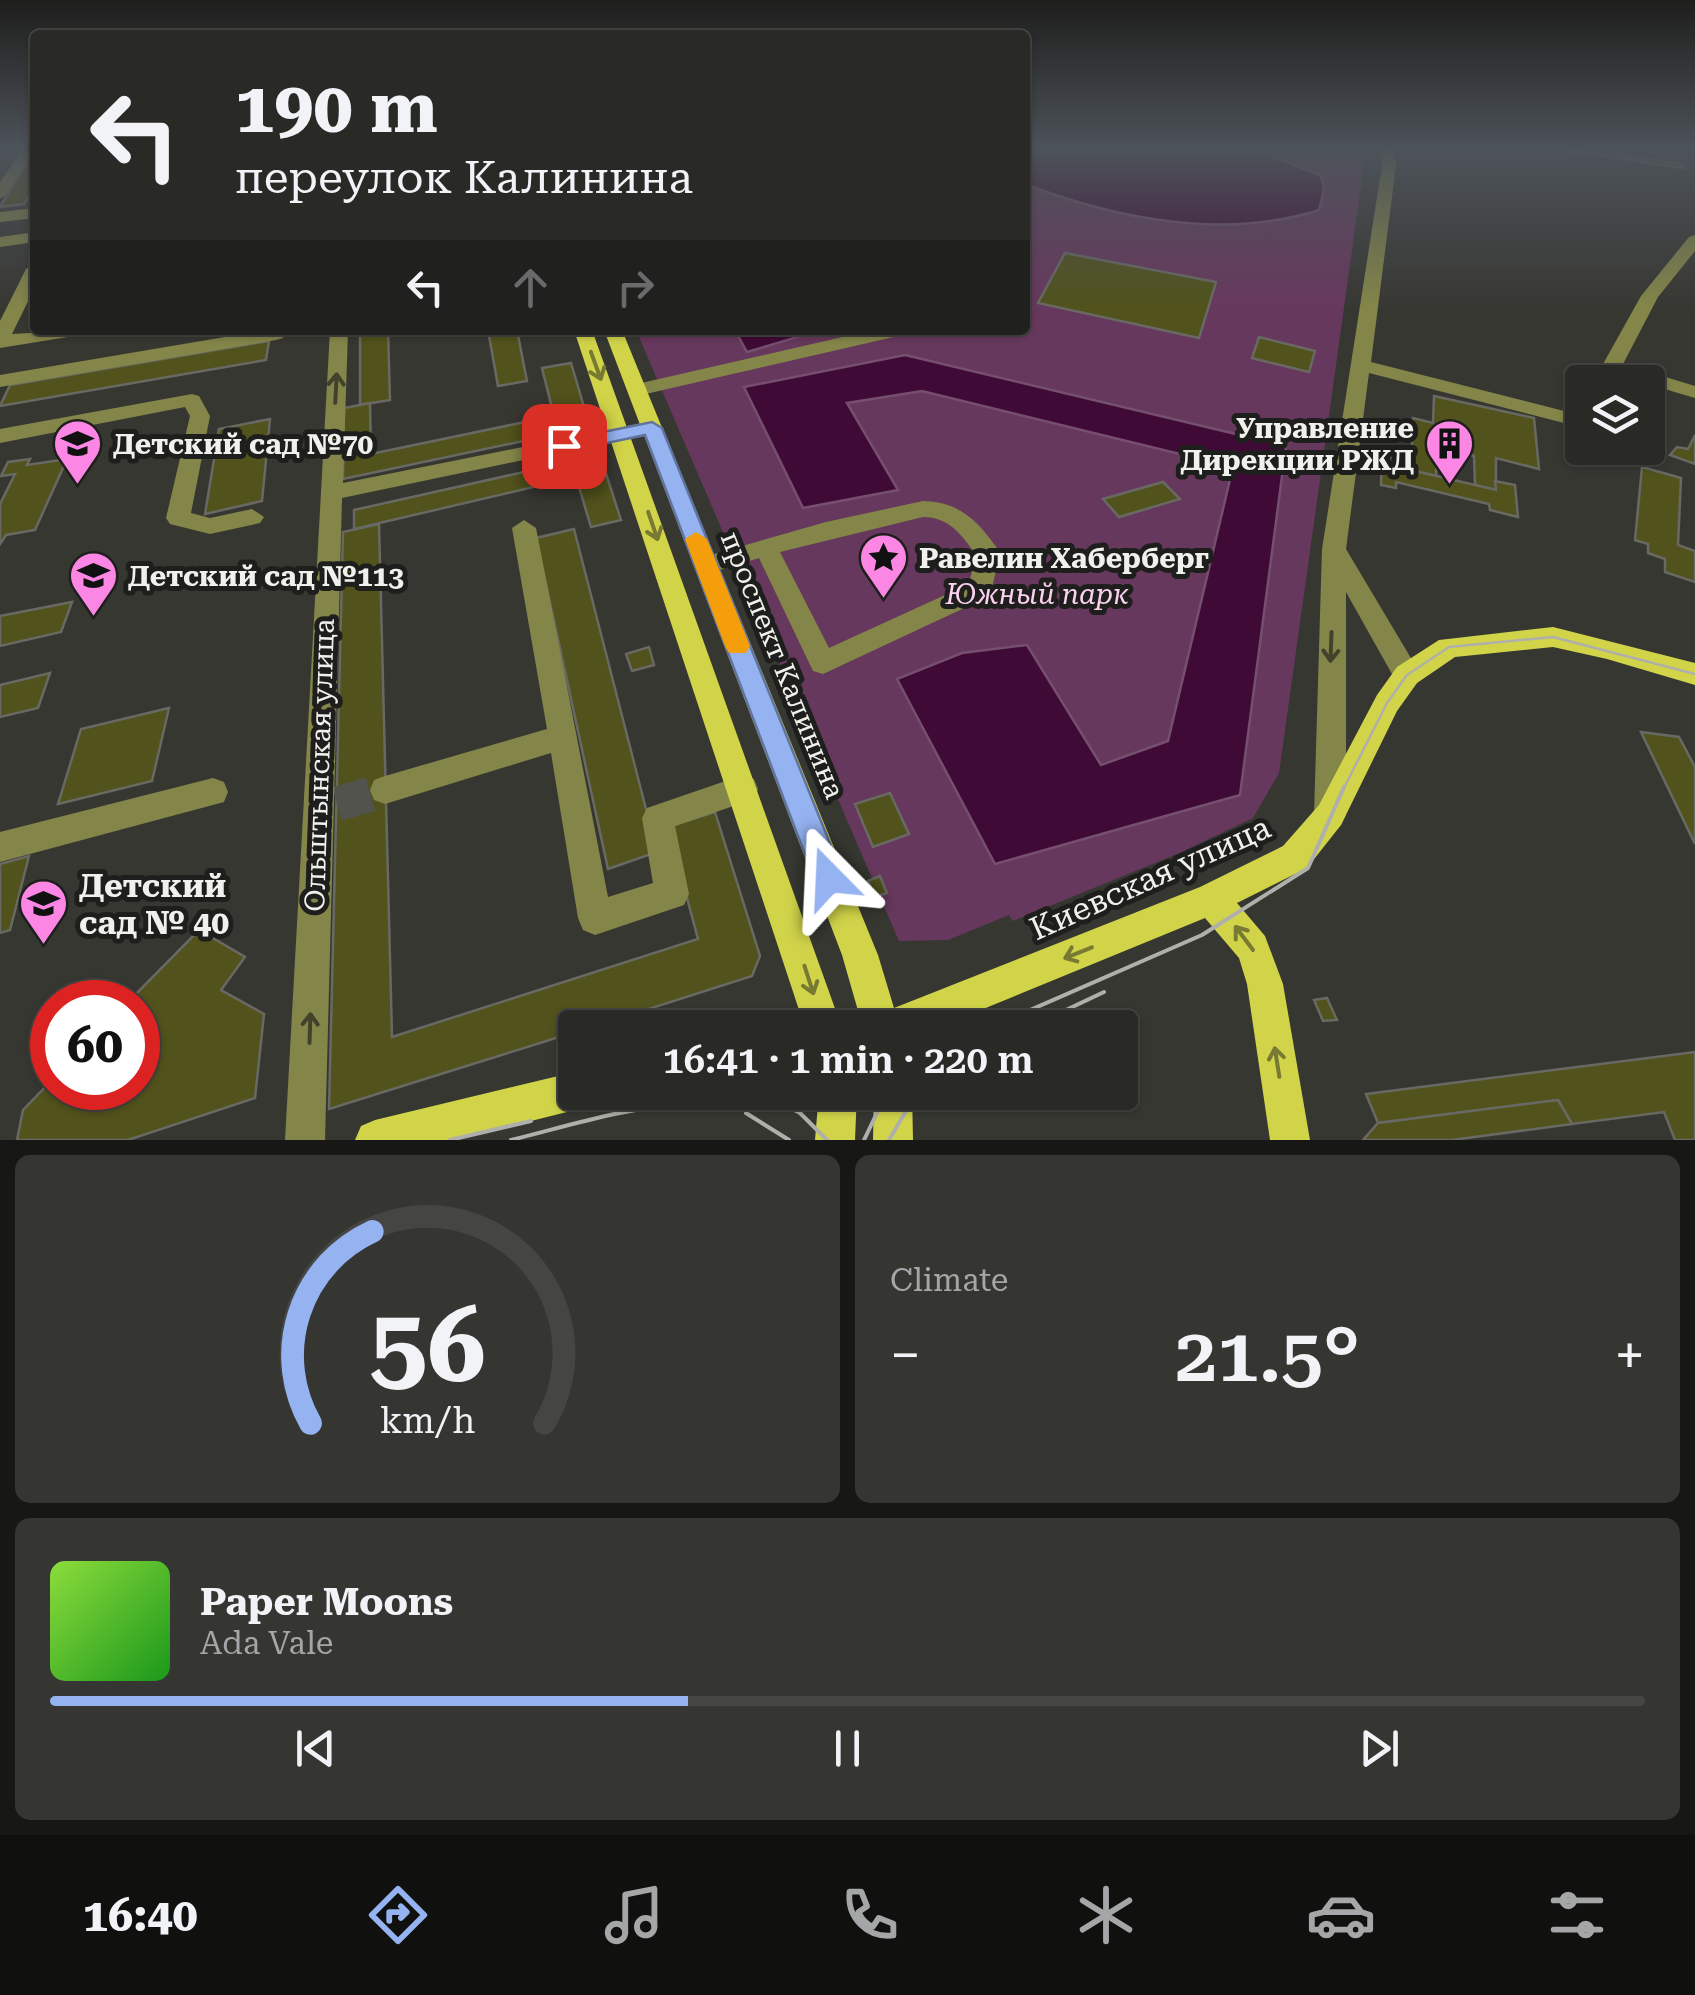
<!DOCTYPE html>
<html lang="en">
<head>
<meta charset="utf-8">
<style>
  body { margin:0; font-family:"Roboto Serif",serif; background:#353532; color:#f1f3f6; height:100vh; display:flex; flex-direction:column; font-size:38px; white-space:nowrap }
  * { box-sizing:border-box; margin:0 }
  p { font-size:32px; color:#a5a6a7 }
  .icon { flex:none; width:55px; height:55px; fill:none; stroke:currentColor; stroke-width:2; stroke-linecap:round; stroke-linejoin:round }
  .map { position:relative; height:1140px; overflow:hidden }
  .drawer { display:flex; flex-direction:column; gap:15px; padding:15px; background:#171715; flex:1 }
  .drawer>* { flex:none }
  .top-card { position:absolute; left:30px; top:30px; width:1000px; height:305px; border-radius:10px; box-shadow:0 2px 8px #0004,0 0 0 2px #454543; background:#292926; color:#f1f3f6; overflow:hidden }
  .buttons { position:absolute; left:1565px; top:365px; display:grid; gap:20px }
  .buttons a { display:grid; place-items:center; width:100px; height:100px; border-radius:10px; background:#292926; box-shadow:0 2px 8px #0004,0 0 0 2px #454543; font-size:50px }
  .speed { position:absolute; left:30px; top:980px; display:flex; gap:20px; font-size:50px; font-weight:700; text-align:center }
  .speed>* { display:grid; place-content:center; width:130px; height:130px; border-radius:50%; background:#292926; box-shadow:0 2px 8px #0004,0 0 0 2px #454543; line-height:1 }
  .speed .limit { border:15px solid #d22; background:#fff; color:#111 }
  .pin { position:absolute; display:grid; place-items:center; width:85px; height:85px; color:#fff; margin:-42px; border-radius:20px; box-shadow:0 5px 15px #0006 }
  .me { position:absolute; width:110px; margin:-55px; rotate:339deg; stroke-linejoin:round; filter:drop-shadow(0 0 8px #0008) }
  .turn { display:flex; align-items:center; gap:35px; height:210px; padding:0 40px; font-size:45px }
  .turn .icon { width:130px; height:130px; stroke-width:2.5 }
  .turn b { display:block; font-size:70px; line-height:85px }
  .lanes { display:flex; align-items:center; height:95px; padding:0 40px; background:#0003; justify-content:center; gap:50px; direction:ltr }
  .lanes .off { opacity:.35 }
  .big { font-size:75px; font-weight:600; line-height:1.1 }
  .drawer .widget { flex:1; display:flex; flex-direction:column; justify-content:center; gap:15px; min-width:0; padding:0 35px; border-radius:15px; background:#353532 }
  .drawer .dial { align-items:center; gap:0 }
  .dial svg { height:260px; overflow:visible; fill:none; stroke:#454543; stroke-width:7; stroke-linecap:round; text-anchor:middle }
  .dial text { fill:#f1f3f6; stroke:none }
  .song { display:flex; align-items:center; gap:30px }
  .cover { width:120px; height:120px; border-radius:15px; background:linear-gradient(135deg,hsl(90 70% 55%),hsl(120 70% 35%)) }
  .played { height:10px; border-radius:5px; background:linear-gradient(90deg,#95b2f1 40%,#454543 40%) }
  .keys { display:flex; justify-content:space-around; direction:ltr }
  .heat { display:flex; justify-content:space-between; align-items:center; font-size:55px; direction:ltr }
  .drawer .tiles { flex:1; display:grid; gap:15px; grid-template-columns:1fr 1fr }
  .widget:last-child { grid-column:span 2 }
  .trip { position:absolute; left:558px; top:1010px; width:580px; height:100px; border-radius:10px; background:#292926; box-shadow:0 2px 8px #0004,0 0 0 2px #454543; font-weight:600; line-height:100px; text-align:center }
  .tabs { display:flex; height:160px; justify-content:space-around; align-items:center; background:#10100f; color:#a5a6a7 }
  .tabs .icon { width:70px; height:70px }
  .tabs .selected { color:#95b2f1 }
  .tabs b { font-size:45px; color:#f1f3f6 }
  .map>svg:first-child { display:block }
</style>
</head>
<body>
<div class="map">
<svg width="1695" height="1140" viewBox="0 0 1695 1140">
  <rect width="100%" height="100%" fill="#373732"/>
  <polygon fill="#67385d" points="1025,150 1366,150 1279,773 1253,818 1177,854 1013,921 1009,915 948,940 899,941 636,330 1025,330"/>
  <g fill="#400a37" stroke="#754f6e" stroke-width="2.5">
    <path d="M1025,150H1258L1321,176L1324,189L1319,210C1224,240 1116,219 1025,184Z"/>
    <polygon points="735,330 821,330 747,352"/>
    <polygon points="905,355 1286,446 1240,795 995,864 897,679 962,653 1027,645 1101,765 1168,741 1233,467 922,391 847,403 898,490 803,508 744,387"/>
  </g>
  <g fill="#51521c" stroke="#696964" stroke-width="2.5">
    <polygon points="1561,150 1589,150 1682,164 1684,168"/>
    <polygon points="31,156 35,156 35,187 24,204 0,207"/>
    <polygon points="1065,253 1216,282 1199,338 1038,303"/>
    <polygon points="360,330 388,330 390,400 360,405"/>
    <polygon points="488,330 517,330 527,381 498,386"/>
    <polygon points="1259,337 1315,351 1309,372 1252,358"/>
    <polygon points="269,341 266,360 0,406 10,385"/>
    <polygon points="571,363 590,427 343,479 344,408 370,403 371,454 554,416 542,368"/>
    <polygon points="1434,396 1534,418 1539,469 1496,458 1496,490 1475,485 1474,456 1437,447 1436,476 1411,470 1413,418 1433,423"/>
    <polygon points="270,419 262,501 205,514 219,429"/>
    <polygon points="1695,435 1695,464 1670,455 1677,447 1688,449"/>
    <polygon points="600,455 621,520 591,527 576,477 354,529 354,510"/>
    <polygon points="1382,455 1399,459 1398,467 1496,490 1495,481 1515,485 1518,517 1490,510 1489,504 1396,482 1396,488 1381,485"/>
    <polygon points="30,459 27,465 67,459 35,530 6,535 0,544 0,504 15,474 1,476 8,462"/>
    <polygon points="1642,467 1681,478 1678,545 1695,551 1695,582 1665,572 1665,559 1648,553 1648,544 1635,540"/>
    <polygon points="1163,482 1180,499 1119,517 1103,499"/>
    <polygon points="379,524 392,1037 698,939 668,827 715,812 760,956 752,976 589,1028 575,1028 575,1032 329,1109 343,532"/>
    <polygon points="574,529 657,852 608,869 536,538"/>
    <polygon points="72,602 61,632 0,646 0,616"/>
    <polygon points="649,647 654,665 632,671 626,654"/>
    <polygon points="50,673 38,708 0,717 0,685"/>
    <polygon points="169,708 152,781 58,804 81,729"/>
    <polygon points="1641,732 1679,737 1695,767 1695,844"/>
    <polygon points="890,793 909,834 873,847 855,804"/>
    <polygon points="29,856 10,930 0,933 0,864"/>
    <polygon points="880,876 887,893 875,897 868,881"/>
    <polygon points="199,930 245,957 221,990 264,1014 255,1098 128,1140 17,1140 23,1110 52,1080 52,1088 138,1088 138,1002 128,1002"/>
    <polygon points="1327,998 1337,1020 1323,1021 1314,1000"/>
    <polygon points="1695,1052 1695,1140 1675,1140 1664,1112 1572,1124 1558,1100 1378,1123 1366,1094"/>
    <polygon points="1558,1100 1572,1124 1452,1140 1363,1140 1378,1123"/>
  </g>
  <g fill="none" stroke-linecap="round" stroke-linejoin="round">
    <polyline stroke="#53534e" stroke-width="35" stroke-dasharray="35 18" stroke-linecap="butt" points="337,804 385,790"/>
    <g fill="#848649" fill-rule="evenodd">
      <polygon points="22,150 35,151 5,196 0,198 0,182"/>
      <polygon points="1380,150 1394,150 1396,165 1371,362 1568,412 1582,411 1582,423 1568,424 1369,373 1346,549 1421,675 1417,683 1407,686 1397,683 1346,592 1346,815 1341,825 1330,829 1319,825 1314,815 1322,549 1382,165"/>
      <polygon points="35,208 35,218 0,222 0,212"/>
      <polygon points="35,232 35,242 0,247 0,237"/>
      <polygon points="1695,235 1695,251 1658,297 1623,364 1695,386 1695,398 1617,375 1613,382 1593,382 1641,296 1689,237"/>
      <polygon points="35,264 35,287 12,334 83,330 74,336 0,348 0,321 26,269"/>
      <polygon points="266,330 286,330 283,338 276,340 0,387 0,375"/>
      <polygon points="330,330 348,330 343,483 652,421 663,427 652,433 342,498 325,1140 285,1140"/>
      <polygon points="873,330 907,330 898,336 637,396 627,390 637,384"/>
      <polygon points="192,394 199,396 210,416 191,513 210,518 252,509 264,517 260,523 210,534 170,524 166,518 190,416 185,407 0,443 0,429"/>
      <path d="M923,501C959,502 977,520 997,548L1000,554L990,596L823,674L813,671L759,558L706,574L694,565L697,559L826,522ZM923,517C949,517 962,535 976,555L969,584L829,648L780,552Z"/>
      <polygon points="524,520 536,528 608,897 653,883 642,818 647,808 743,775 754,779 758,789 754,799 675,826 689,894 684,905 595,935 583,930 578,918 551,753 385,804 374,800 370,790 374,780 385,776 547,729 512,528"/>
      <polygon points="213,778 224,782 228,792 224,802 0,862 0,832"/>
    </g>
    <g fill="#d1d449" fill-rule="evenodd">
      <polygon points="574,330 592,330 842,1028 805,1028"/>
      <polygon points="604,330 622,330 878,955 894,1008 1200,887 1283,846 1319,805 1377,695 1397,667 1439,640 1553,627 1695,663 1695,685 1607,659 1553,647 1455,657 1417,683 1397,711 1341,825 1307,868 1237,903 1265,936 1283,984 1310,1140 1270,1140 1247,984 1239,958 1205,918 937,1028 863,1028 842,955"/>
      <polygon points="575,1072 575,1092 594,1092 589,1105 575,1110 455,1140 355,1140 361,1126 375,1120"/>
      <polygon points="819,1092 857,1092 855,1140 815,1140"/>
      <polygon points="874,1092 912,1092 913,1140 873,1140"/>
    </g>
    <polyline stroke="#afafab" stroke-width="2.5" points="1343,790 1387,703 1407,675 1449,647 1553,637 1695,674"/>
    <g stroke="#afafab" stroke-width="4">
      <polyline points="989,1028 1202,935 1308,868 1344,787"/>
      <polyline points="1028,1028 1104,992"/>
      <polyline points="761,1092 800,1113 827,1140"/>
      <polyline points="746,1113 789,1140"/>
      <polyline points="450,1140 531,1121"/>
      <path d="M511,1140C568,1126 625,1107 683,1105C755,1103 810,1119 880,1092"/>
      <polyline points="864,1140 887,1092"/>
      <polyline points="889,1140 917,1092"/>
    </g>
  </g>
  <defs><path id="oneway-shaft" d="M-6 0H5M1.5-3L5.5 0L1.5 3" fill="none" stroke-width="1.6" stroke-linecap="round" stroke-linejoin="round" transform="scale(2.5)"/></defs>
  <g stroke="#787932">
    <use href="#oneway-shaft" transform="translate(596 366) rotate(70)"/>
    <use href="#oneway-shaft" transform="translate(653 526) rotate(71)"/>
    <use href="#oneway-shaft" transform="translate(1244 938) rotate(-127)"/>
    <use href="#oneway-shaft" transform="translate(1078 953) rotate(158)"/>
    <use href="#oneway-shaft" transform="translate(809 980) rotate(72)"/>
    <use href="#oneway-shaft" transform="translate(1277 1062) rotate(-99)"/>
  </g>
  <g stroke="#42422c">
    <use href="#oneway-shaft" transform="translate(336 388) rotate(-87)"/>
    <use href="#oneway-shaft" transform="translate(1331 647) rotate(92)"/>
    <use href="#oneway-shaft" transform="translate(310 1028) rotate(-88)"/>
  </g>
  <linearGradient id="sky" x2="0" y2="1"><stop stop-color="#1e1e1c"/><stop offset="0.48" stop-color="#4d535a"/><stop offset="1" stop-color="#4d535a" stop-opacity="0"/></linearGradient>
  <rect width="1695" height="310" fill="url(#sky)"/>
  <polygon fill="#95b2f1" stroke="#61749d" stroke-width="2.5" points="652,422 662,428 844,878 840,888 829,892 819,888 814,878 645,435 564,452 554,446 564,440"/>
  <polygon fill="#f59e0b" points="696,532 707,539 750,646 746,653 729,653 725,646 685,539"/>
  <defs>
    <symbol id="school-pin" viewBox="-11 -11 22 30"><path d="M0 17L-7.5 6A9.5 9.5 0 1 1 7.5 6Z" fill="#fc86e4" stroke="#1e1e1c"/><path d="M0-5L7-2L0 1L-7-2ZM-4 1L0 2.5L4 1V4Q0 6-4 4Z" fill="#111"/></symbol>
    <symbol id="building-pin" viewBox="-11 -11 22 30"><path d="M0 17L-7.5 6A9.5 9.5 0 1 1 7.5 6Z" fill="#fc86e4" stroke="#1e1e1c"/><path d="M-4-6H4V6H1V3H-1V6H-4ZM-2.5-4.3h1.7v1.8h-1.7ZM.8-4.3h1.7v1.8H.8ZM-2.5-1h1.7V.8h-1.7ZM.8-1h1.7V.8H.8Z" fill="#111"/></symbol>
    <symbol id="sight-pin" viewBox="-11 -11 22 30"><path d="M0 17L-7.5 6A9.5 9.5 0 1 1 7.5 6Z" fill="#fc86e4" stroke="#1e1e1c"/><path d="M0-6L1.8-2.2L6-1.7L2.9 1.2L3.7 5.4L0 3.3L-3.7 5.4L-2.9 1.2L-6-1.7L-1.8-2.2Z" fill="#111"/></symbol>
  </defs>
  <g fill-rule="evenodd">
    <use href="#school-pin" x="50" y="416" width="55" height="75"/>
    <use href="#building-pin" x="1422" y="416" width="55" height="75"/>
    <use href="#sight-pin" x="856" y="530" width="55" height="75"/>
    <use href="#school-pin" x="66" y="548" width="55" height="75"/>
    <use href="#school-pin" x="16" y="876" width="55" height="75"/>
  </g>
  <g text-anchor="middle" stroke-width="10" stroke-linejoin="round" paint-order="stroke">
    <g font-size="28" font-weight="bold" fill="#f0f0ed" stroke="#1e1e1c" text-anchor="start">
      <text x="1414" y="438" text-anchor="end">Управление<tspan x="1414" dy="32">Дирекции РЖД</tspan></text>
      <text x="113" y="454">Детский сад №70</text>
      <text x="919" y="568">Равелин Хаберберг</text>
      <text x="128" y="586">Детский сад №113</text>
    </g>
    <g font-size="28" font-style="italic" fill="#fbd1f0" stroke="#1e1e1c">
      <text x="1037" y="604">Южный парк</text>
    </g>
    <g font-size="28" fill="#f0f0ed" stroke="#1e1e1c">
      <text transform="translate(783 665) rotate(68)" y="10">проспект Калинина</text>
      <text transform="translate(319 765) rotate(-88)" y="10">Ольштынская улица</text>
    </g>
    <g font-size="32" fill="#f0f0ed" stroke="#1e1e1c">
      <text transform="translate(1150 878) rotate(-24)" y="11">Киевская улица</text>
    </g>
    <g font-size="32" font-weight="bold" fill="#f0f0ed" stroke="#1e1e1c" text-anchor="start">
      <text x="79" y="897">Детский<tspan x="79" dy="37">сад № 40</tspan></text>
    </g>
  </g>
</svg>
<div class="buttons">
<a><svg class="icon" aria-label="layers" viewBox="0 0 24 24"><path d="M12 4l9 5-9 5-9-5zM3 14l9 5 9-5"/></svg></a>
</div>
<div class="speed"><div class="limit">60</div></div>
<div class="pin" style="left:564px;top:446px;background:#d93025"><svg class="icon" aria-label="arrive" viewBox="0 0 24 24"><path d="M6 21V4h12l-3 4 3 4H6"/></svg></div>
<svg class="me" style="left:829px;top:878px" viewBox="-20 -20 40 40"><path d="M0-17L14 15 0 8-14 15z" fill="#95b2f1" stroke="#fff" stroke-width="4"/></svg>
<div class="trip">16:41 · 1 min · 220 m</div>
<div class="top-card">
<div class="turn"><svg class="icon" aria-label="left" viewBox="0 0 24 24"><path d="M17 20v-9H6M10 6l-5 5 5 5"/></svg><div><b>190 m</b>переулок Калинина</div></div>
<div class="lanes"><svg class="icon" aria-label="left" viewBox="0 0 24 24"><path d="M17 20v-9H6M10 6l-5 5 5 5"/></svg><svg class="icon off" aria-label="ahead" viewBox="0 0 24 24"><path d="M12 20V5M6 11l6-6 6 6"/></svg><svg class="icon off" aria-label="right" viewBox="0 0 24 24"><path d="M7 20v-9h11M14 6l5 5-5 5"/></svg></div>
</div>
</div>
<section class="drawer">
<div class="tiles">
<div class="widget dial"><svg viewBox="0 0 100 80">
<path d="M14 69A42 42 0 1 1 86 69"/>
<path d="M14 69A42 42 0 0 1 33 10" stroke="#95b2f1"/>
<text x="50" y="56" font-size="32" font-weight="700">56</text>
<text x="50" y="72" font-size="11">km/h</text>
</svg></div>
<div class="widget"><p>Climate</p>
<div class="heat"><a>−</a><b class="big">21.5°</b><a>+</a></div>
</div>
<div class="widget">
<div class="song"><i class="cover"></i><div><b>Paper Moons</b><p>Ada Vale</p></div></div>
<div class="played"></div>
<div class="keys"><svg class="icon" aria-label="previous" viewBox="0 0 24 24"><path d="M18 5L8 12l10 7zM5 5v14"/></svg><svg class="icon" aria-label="pause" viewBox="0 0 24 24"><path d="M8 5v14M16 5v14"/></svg><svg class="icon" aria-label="next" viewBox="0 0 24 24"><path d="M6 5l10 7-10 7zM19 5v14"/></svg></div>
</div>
</div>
</section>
<nav class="tabs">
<b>16:40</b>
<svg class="icon selected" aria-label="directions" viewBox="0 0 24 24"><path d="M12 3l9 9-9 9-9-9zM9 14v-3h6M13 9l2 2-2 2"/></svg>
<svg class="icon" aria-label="music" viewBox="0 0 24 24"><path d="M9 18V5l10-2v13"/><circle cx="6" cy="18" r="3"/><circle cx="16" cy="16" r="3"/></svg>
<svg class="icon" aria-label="phone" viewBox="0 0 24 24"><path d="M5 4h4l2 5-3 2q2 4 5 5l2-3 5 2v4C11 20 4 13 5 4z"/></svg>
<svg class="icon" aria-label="climate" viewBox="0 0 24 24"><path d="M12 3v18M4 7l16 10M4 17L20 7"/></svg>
<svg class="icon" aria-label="car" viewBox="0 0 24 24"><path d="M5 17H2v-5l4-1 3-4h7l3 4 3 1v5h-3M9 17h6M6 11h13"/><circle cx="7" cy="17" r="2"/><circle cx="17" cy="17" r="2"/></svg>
<svg class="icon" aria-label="filters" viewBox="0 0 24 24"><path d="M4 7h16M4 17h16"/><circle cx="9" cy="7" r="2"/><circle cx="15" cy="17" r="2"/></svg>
</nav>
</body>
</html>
